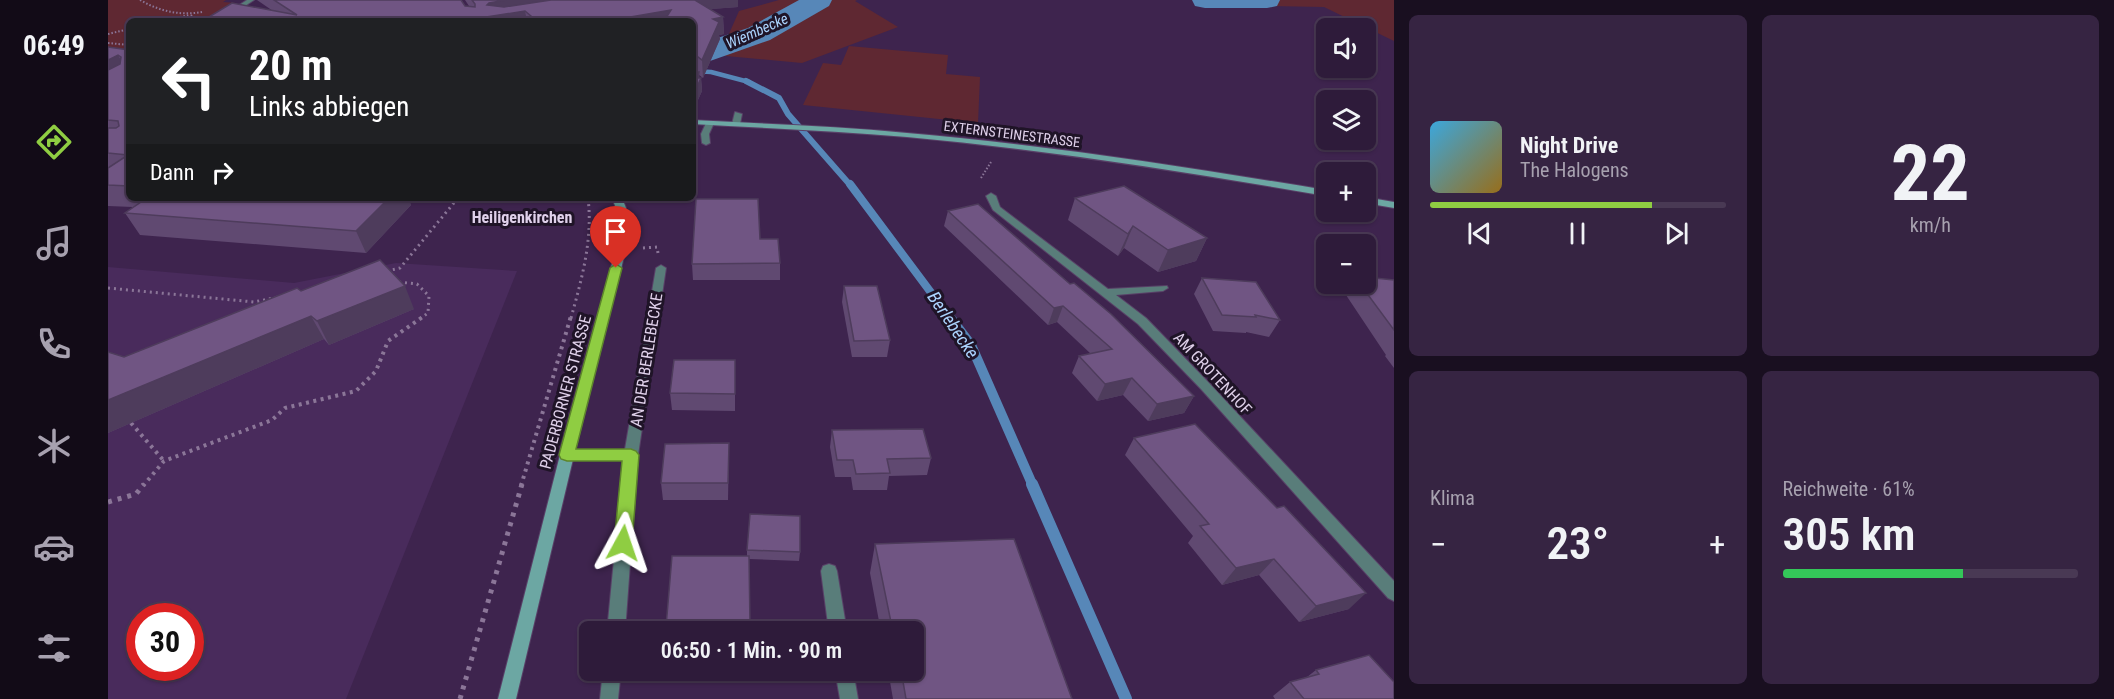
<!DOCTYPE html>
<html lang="de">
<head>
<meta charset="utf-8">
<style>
  body { margin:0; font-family:"Roboto Condensed",sans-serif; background:#362442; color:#f1f3f6; height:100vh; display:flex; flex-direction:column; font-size:22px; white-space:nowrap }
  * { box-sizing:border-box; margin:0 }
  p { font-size:20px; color:#a7a1af }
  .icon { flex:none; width:33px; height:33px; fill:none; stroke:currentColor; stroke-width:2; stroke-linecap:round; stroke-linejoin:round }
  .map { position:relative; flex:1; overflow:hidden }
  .side { display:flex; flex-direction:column; gap:15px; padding:15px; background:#190f20; width:720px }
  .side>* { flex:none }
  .top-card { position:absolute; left:18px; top:18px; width:570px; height:183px; border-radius:9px; box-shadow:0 2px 4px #0004,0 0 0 2px #493954; background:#202124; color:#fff; overflow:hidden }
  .fabs { position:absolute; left:1208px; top:18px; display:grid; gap:12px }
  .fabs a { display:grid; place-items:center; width:60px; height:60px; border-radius:9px; background:#2e1b3a; box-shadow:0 2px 4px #0004,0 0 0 2px #493954; font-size:30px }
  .speed { position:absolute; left:18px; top:603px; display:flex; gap:12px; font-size:30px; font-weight:700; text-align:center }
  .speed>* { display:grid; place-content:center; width:78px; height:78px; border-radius:50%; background:#2e1b3a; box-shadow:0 2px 4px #0004,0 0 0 2px #493954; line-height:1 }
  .speed .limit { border:9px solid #d22; background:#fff; color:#111 }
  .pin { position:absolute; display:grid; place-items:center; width:51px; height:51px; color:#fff; margin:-62px -26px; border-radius:50% 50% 50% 0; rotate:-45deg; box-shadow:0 0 6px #0007 }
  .pin .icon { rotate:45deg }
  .me { position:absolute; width:66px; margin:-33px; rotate:5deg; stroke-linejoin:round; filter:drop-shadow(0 0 4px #0008) }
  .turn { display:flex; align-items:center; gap:21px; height:126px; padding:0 24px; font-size:27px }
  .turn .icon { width:78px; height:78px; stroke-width:2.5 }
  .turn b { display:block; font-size:42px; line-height:51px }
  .then { display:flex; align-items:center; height:57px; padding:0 24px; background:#0003; gap:12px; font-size:22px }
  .big { font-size:45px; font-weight:600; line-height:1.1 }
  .side .card { flex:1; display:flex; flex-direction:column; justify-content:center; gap:9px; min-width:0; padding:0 21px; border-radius:9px; background:#362442 }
  .side .dial { align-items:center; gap:0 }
  .dial b { font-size:78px; line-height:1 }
  .song { display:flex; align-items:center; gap:18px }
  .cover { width:72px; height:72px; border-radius:9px; background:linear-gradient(135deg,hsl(200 70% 55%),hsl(40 70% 35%)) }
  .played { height:6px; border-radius:3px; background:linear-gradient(90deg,#8fcd42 75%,#493954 75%) }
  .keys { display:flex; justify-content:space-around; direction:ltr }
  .heat { display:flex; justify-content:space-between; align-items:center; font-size:33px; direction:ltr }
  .charge { height:9px; border-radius:4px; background:linear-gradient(90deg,#34c759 61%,#493954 0) }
  .side .tiles { flex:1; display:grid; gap:15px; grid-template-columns:repeat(2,1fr) }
  .trip { position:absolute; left:471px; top:621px; width:345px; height:60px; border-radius:9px; background:#2e1b3a; box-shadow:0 2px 4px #0004,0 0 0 2px #493954; font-weight:600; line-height:60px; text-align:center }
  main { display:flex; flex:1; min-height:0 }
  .menu { display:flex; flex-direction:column; width:108px; justify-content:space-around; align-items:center; background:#120b17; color:#a7a1af }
  .menu .icon { width:42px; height:42px }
  .menu .current { color:#8fcd42 }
  .menu b { font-size:27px; color:#f1f3f6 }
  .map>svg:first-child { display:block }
</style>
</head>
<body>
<main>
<nav class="menu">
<b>06:49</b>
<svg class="icon current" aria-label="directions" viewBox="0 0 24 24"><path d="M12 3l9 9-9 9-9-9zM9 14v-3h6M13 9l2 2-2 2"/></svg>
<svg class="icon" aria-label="music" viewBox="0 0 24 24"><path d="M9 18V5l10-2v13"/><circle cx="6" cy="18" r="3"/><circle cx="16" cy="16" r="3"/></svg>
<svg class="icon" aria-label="phone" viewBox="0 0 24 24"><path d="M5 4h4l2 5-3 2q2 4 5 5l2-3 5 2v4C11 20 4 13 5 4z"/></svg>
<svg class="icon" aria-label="climate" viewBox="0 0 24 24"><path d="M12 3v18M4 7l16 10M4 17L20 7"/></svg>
<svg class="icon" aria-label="car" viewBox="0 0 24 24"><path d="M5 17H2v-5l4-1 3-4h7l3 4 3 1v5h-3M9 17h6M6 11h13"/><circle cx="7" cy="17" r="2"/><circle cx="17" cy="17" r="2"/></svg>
<svg class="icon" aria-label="filters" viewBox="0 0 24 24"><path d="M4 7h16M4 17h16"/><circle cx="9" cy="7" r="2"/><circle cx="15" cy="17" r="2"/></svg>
</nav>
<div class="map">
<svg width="1286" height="699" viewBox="0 0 1286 699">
  <rect width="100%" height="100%" fill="#3e244e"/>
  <path fill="#492b5c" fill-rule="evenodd" d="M288,263L409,271L238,699H0V267L186,283ZM32,616H82V668H32Z"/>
  <g fill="#5f2832">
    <polygon points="0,0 118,0 115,2 128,3 97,21 21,21 21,51 0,49"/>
    <polygon points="671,0 749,0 747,1 790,27 694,63 585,53 617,43 631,11"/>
    <polygon points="1082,0 1286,0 1286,41 1216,7 1156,6"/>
    <polygon points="741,46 840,55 838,74 872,77 870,123 695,105 715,63 733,65"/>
  </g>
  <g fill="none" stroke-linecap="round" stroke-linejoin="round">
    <polyline stroke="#5787b8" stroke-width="4.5" points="585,71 603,72 641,82"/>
    <polyline stroke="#5787b8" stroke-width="6" points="638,81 671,98 680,114 743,186"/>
    <polyline stroke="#5787b8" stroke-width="8" points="742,184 842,318"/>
    <polyline stroke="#5787b8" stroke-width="10" points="841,316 863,345 925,486"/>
    <polyline stroke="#5787b8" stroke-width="12" points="924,484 1018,699"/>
    <g fill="#5787b8" fill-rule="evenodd">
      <polygon points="691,0 724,0 721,6 662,40 585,67 585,46 640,28"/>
      <polygon points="1084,0 1172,0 1169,6 1159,8 1097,8 1087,6"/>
    </g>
    <defs>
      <g id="lane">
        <polygon points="627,112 634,114 632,124 628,126 624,124"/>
        <polygon points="599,121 606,123 601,134 602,143 598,145 594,143 593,134"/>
        <polygon points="883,193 888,196 892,207 1000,289 1059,286 1060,288 1055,291 1008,295 1038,318 1101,383 1286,581 1286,601 1280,598 1093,389 1030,324 885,210 878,196"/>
        <polygon points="459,450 523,450 528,451 530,455 528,459 523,460 459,460 454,459 452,455 454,451"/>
        <polygon points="721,564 727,566 729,571 739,632 721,632 713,571 715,566"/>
        <polygon points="727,670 745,670 750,699 732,699"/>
      </g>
      <g id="street">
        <polygon points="139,0 146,0 114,21 107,21"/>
        <polygon points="553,265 558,268 530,455 517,632 499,632 516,455 548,268"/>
        <polygon points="495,670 513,670 510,699 492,699"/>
      </g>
      <g id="secondary">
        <path d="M585,120C656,124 728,126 799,133C939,145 1079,167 1218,190V196C1079,172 939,150 799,137C728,131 656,128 585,124Z"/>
        <polygon points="1257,197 1286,202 1286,208 1257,203"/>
        <polygon points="504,198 514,198 518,208 518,249 466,455 408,699 390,699 452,455 508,249 508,208"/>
      </g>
    </defs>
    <use href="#lane" stroke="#584067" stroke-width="2"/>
    <use href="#street" stroke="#584067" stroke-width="2"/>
    <use href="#secondary" stroke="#584067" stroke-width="2"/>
    <g stroke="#8b7698" stroke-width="2" stroke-dasharray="1.5 2" stroke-linecap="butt">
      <path d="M32,0C51,11 72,16 94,12"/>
      <polyline points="55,21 81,15"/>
      <polyline points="78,21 84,15"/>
      <polyline points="0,34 21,29"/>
      <polyline points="0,43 21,45"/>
      <polyline points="873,178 883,162"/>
    </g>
    <g stroke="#8b7698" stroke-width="3" stroke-dasharray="2 4" stroke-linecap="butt">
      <polyline points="535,248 549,247 550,253"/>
      <polyline points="279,271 292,268 350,198"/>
      <polyline points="291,282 309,284 321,296 320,313 313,318"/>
      <polyline points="0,288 146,302 170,297"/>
      <path d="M463,318C474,278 485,239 480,198"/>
    </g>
    <g stroke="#8b7698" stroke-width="4" stroke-dasharray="3 4.5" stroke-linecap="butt">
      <polyline points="23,423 56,461"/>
      <polyline points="35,486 56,461 164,420 177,408 248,391 268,371 280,341 316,316"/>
      <polyline points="413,486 463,316"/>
    </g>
    <g stroke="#8b7698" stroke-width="5" stroke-dasharray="4 6" stroke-linecap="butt">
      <polyline points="0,502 28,494 36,484"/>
      <polyline points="352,699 414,484"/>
    </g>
    <use href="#lane" fill="#597d7a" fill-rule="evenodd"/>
    <use href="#street" fill="#597d7a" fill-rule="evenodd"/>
    <use href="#secondary" fill="#6ca7a3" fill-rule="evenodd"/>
  </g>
  <g fill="#604971">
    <polygon points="149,0 353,0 357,6 361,6 357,0 630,0 630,7 602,9 615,17 616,34 611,35 612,39 595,78 591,75 591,78 593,78 594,91 585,111 585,72 587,72 585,70 585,21 88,21 165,11"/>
    <polygon points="0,47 21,50 21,198 300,198 303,205 258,253 32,235 17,213 25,207 0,206"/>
    <polygon points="967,198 1099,238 1088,261 1050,272 1016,248 1010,256 960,220"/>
    <polygon points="840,211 1086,396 1076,413 1040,421 1015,395 989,401 964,373 971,356 983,354 949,322 940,325 836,226"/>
    <polygon points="672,263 672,280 585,280 584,264"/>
    <polygon points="1094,278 1172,320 1161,337 1138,332 1138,333 1105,331 1086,294"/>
    <polygon points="1286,280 1286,368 1277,356 1278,355 1236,292 1242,284 1257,284"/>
    <polygon points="736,286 782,340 779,357 744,357 734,302"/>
    <polygon points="193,291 306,309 221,345 216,339 0,433 0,352 16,357"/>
    <polygon points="627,360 627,411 564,410 562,393"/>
    <polygon points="724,430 823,458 819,475 781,476 779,490 745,490 743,477 727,477 722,447"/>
    <polygon points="1026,438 1241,609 1191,622 1151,575 1114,585 1080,543 1085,536 1017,455"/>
    <polygon points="621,443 620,500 555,500 553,483"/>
    <polygon points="767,544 964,699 785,699 780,670 806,670 806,632 773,632 762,573"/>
    <polygon points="639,550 692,552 691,561 641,559 642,632 559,632 558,627 639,556"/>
    <polygon points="1208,670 1286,699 1167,699 1165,696 1182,682 1199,677"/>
  </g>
  <g fill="#4e3c5c">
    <polygon points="398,0 475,0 417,11 419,21 353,21 379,5 381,3"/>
    <polygon points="579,0 630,0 630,7 580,11"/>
    <polygon points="563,10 564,21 499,21"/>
    <polygon points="615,17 616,34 611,35 612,39 595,78 594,60 605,19"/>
    <polygon points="10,55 20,73 0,83 0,60"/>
    <polygon points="591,72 592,81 593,78 594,91 585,111 585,96 589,78"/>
    <polygon points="281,198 300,198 303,205 258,253 248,231"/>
    <polygon points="1025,226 1016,248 1010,256 1020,234"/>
    <polygon points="1099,238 1088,261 1050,272 1060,250"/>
    <polygon points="297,286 306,309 221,345 209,321"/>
    <polygon points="955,306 949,322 940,325 946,308"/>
    <polygon points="203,316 216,339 0,433 0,400"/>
    <polygon points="1024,378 1015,395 989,401 997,384"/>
    <polygon points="1086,396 1076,413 1040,421 1049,404"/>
    <polygon points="1166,559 1151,575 1114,585 1128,568"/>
    <polygon points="1258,593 1241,609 1191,622 1208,606"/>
  </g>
  <g fill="#705583" stroke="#4e3c5c" stroke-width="1.5">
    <polygon points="166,0 353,0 357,6 367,7 367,4 364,0 398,0 381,3 379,5 396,7 443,0 587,0 615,17 605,19 611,22 594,60 585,53 585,21 556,21 563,10 499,21 429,21 417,11 353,21 88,21 90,20 96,20 124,3 189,15"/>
    <polygon points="0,47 21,50 21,186 0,185 0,168 20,155 0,153 0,128 8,128 11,126 10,121 0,120 0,70 12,64 13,57 10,55 0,60"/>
    <polygon points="585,72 591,72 589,78 593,78 585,96"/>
    <polygon points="1016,186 1099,238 1060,250 1025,226 1020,234 967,198"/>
    <polygon points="39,198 281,198 248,231 17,213"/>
    <polygon points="588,199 650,199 652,239 670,239 672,263 584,264"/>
    <polygon points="870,204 962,284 966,283 1003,314 1086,396 1049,404 1024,378 997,384 971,356 1004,349 955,306 946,308 840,211"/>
    <polygon points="272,260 297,286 209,321 203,316 0,400 0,352 16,357 189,288 193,291"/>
    <polygon points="1257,277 1286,280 1286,330 1252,284 1257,284"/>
    <polygon points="1094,278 1148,282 1172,320 1147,315 1148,317 1114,315"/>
    <polygon points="736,286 769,286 782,340 746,341"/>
    <polygon points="566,360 627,360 627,394 562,393"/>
    <polygon points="1087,424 1169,508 1176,506 1258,593 1208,606 1166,559 1128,568 1092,526 1101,524 1026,438"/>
    <polygon points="815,429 823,458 779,459 782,473 748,474 745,460 729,460 724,430"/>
    <polygon points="621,443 620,483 553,483 557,444"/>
    <polygon points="642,514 692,516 692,552 639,550"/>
    <polygon points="906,539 964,699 798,699 793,670 806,670 806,632 785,632 767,544"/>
    <polygon points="564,556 641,556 642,626 558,627"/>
    <polygon points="1261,655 1286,682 1286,699 1196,699 1182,682 1211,674 1208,670"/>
  </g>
  <polygon fill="#8fcd42" stroke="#5d852b" stroke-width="1.5" points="508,264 514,268 468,449 523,449 528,451 531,455 524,543 522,549 515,551 509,549 506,543 514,461 459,461 453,459 451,455 502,268"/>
  <g text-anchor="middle" stroke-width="6" stroke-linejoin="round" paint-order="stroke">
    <g font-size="14" fill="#e0d1eb" stroke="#1f1427">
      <text transform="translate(904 134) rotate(7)" y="5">EXTERNSTEINESTRASSE</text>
    </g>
    <g font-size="15" font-style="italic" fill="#abd3fd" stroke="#1f1427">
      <text transform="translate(649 31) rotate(-24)" y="5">Wiembecke</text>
    </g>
    <g font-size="16" font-weight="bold" fill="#e0d1eb" stroke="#1f1427">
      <text x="414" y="223">Heiligenkirchen</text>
    </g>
    <g font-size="16" fill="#e0d1eb" stroke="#1f1427">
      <text transform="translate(538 360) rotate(-81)" y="6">AN DER BERLEBECKE</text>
      <text transform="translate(1105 373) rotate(47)" y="6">AM GROTENHOF</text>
      <text transform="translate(457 392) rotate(-75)" y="6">PADERBORNER STRASSE</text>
    </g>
    <g font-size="18" font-style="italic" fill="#abd3fd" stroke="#1f1427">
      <text transform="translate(845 325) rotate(56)" y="6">Berlebecke</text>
    </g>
  </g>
</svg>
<div class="fabs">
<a><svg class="icon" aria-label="sound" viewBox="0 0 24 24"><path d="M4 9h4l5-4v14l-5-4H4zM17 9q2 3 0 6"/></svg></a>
<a><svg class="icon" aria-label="layers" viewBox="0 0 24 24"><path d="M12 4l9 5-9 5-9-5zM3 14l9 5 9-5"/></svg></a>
<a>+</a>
<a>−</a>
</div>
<div class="speed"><div class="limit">30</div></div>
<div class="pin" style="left:508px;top:268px;background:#d93025"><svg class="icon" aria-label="arrive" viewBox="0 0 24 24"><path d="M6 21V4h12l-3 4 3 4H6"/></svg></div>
<svg class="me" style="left:515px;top:543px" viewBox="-20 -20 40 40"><path d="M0-17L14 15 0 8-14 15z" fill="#8fcd42" stroke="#fff" stroke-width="4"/></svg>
<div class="trip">06:50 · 1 Min. · 90 m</div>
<div class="top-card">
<div class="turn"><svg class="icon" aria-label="left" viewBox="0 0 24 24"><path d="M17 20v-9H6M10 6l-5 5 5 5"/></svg><div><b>20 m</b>Links abbiegen</div></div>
<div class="then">Dann<svg class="icon" aria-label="right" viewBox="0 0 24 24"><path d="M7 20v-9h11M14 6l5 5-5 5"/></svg></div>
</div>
</div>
<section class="side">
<div class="tiles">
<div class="card">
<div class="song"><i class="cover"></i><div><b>Night Drive</b><p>The Halogens</p></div></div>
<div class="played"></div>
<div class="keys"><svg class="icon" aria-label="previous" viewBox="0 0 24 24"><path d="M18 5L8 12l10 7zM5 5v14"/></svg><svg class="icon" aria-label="pause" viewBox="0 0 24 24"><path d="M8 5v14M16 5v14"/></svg><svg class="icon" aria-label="next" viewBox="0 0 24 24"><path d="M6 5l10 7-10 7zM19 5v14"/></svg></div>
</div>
<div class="card dial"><b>22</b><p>km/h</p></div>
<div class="card"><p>Klima</p>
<div class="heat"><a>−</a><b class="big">23°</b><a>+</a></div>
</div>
<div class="card"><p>Reichweite · 61%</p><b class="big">305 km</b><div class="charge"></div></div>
</div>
</section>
</main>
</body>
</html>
